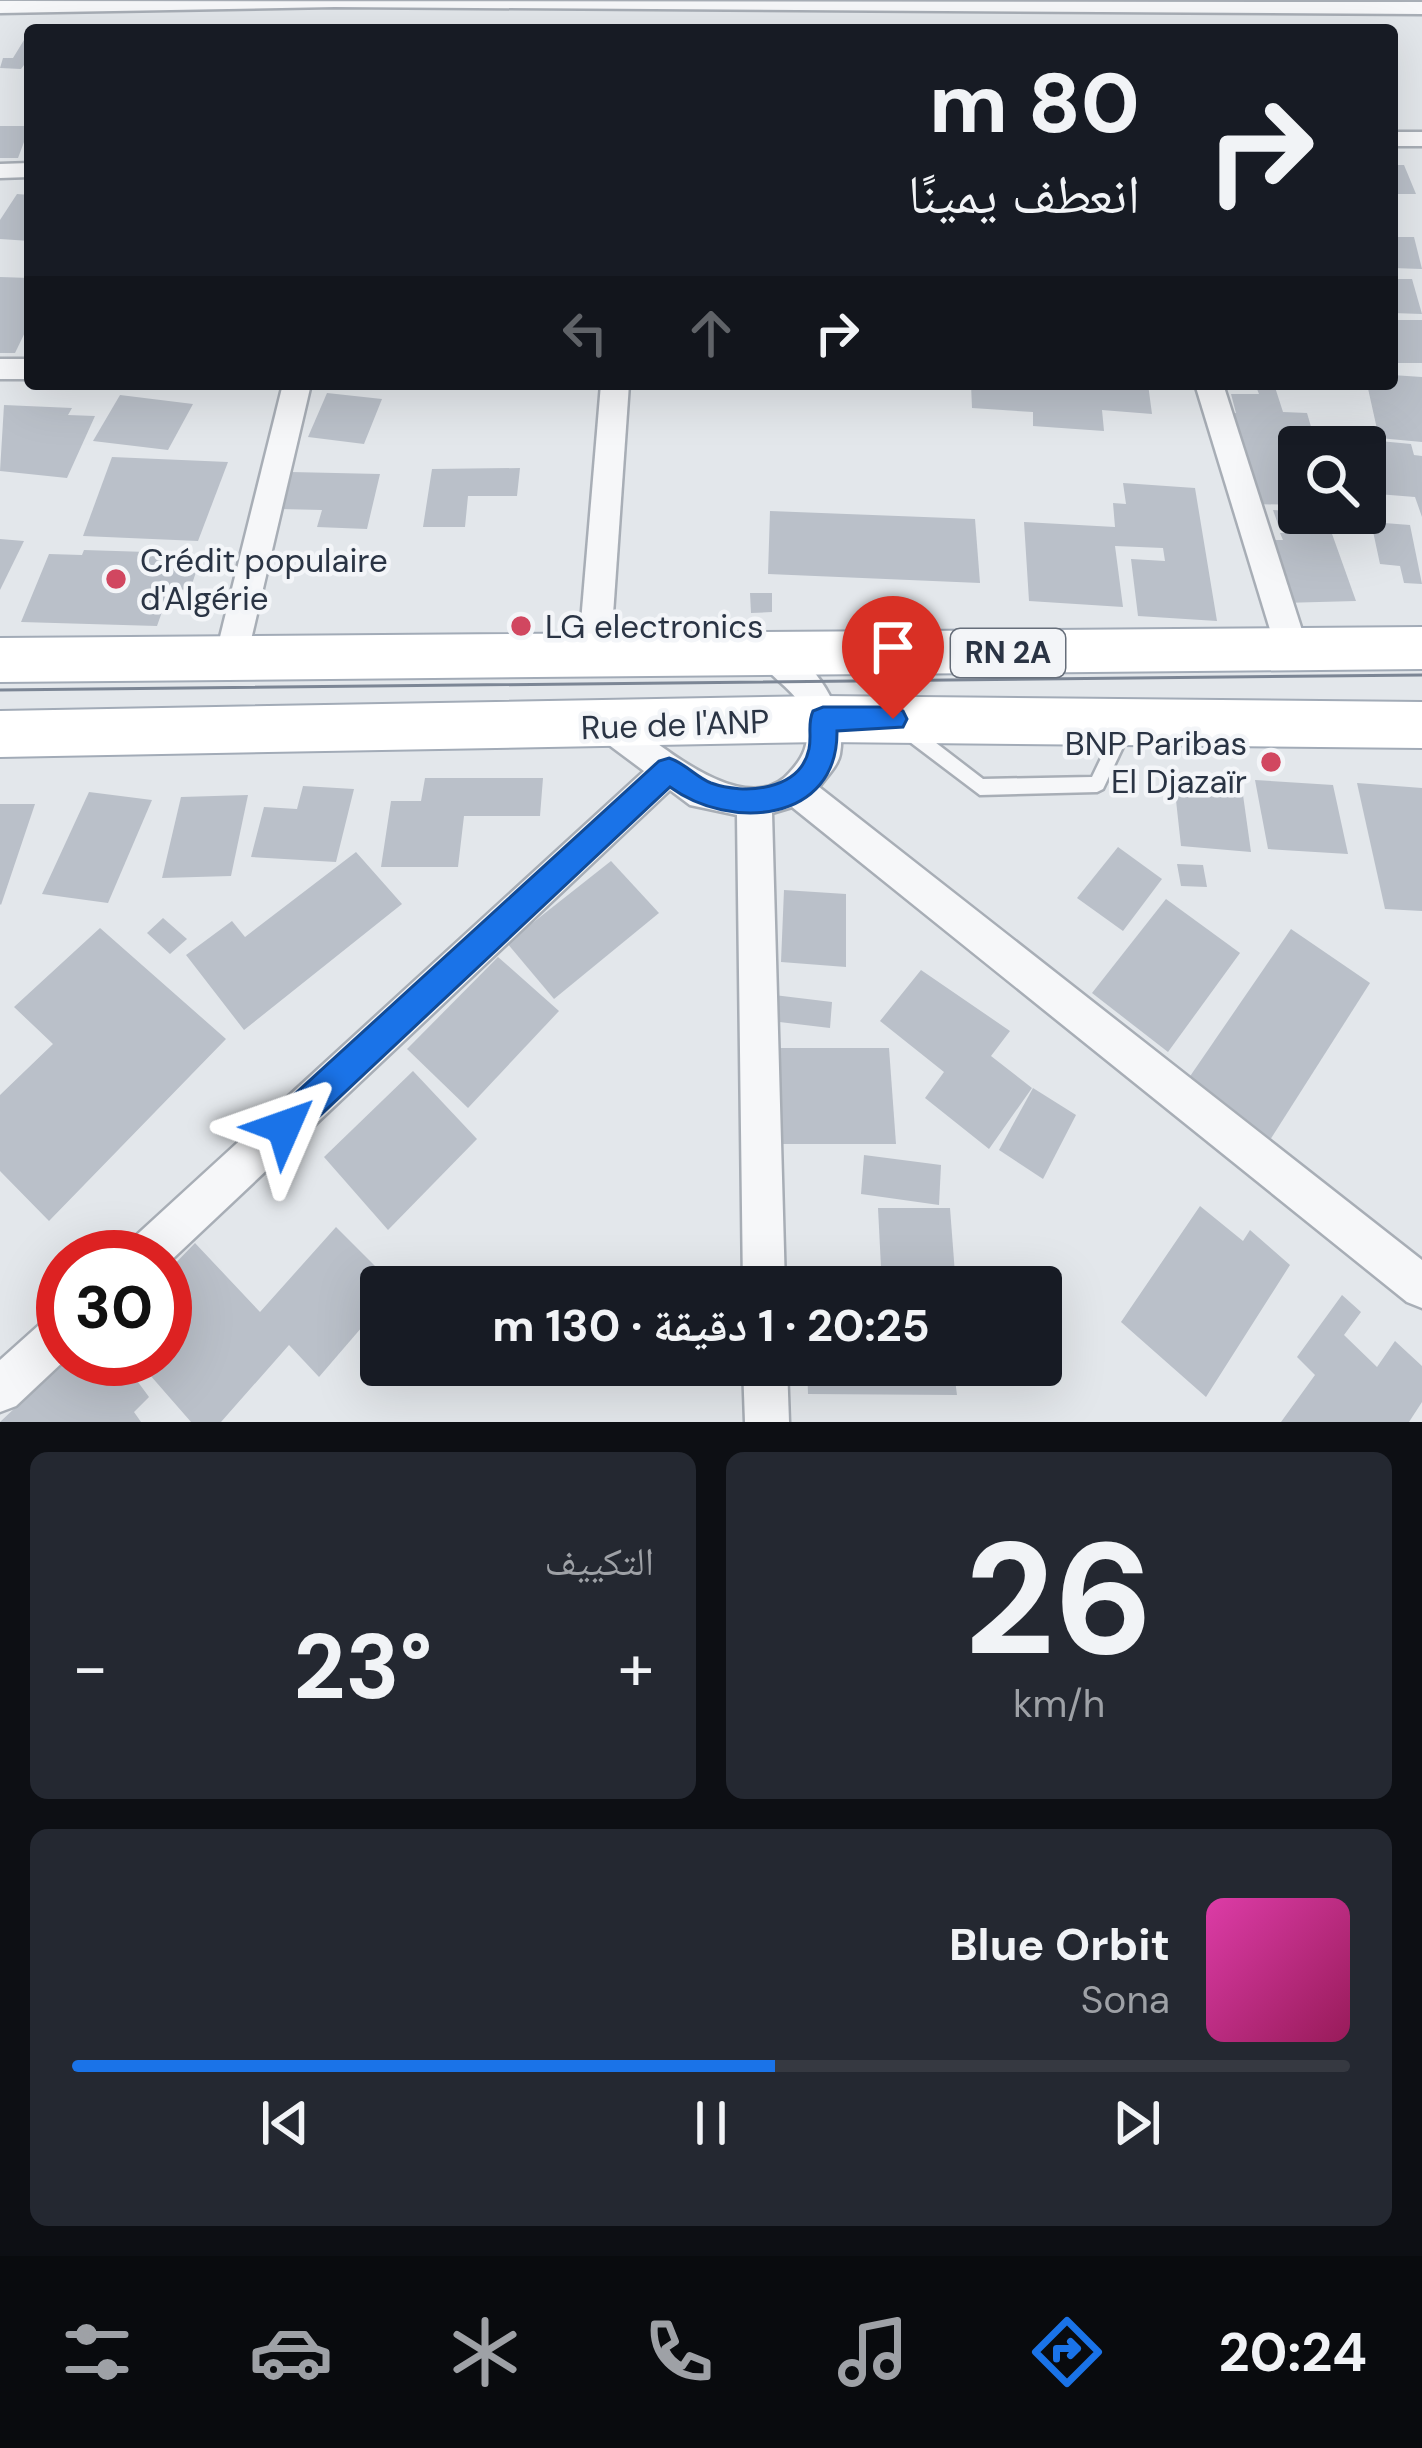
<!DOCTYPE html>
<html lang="ar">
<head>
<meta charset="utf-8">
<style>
  body { margin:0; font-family:"DM Sans","Noto Naskh Arabic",sans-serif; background:#242831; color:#f1f3f6; direction:rtl; height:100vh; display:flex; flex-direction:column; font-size:45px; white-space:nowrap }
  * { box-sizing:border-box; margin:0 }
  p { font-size:39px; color:#9ea1a6 }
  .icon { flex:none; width:66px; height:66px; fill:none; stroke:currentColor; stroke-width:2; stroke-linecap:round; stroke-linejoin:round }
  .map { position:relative; height:1422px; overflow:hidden; direction:ltr }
  .sheet { display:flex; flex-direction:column; gap:30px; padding:30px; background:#0d0f14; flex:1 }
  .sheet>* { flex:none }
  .banner { position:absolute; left:24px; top:24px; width:1374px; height:366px; border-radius:12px; box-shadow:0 12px 48px #0002; direction:rtl; background:#171b24; color:#f1f3f6; overflow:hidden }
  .fabs { position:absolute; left:1278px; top:426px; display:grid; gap:24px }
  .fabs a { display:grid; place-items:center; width:108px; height:108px; border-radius:12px; background:#171b24; box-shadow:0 12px 48px #0002; font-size:60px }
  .speed { position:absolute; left:36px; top:1230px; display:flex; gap:24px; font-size:60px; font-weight:700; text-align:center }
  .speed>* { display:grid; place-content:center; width:156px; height:156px; border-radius:50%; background:#171b24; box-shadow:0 12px 48px #0002; line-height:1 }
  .speed .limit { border:18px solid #d22; background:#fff; color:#111 }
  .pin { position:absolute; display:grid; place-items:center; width:102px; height:102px; color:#fff; margin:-123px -51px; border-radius:50% 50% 50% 0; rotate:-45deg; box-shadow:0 0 12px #0007 }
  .pin .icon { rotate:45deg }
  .me { position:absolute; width:132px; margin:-66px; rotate:47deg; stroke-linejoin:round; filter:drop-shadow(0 0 9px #0008) }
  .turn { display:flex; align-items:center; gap:42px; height:252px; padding:0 60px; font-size:54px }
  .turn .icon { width:156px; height:156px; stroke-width:2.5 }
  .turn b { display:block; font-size:84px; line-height:102px }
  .lanes { display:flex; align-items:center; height:114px; padding:0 60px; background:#0003; justify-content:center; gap:60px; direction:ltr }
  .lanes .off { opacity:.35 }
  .big { font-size:90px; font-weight:700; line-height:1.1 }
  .sheet .card { flex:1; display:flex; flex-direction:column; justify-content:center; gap:18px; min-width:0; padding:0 42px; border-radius:18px; background:#242831 }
  .sheet .dial { align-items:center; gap:0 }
  .dial b { font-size:156px; line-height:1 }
  .song { display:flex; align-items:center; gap:36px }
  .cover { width:144px; height:144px; border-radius:18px; background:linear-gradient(135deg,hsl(320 70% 55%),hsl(330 70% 35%)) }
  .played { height:12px; border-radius:6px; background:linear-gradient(90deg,#1a73e8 55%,#363941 55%) }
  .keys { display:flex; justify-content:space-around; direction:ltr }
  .heat { display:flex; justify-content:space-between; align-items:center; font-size:66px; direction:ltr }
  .sheet .tiles { flex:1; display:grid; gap:30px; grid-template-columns:1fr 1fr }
  .card:last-child { grid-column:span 2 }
  .trip { position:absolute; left:360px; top:1266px; width:702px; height:120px; border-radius:12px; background:#171b24; box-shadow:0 12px 48px #0002; font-weight:700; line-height:120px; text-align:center; direction:rtl }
  .menu { display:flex; height:192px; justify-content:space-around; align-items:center; background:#090b0e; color:#9ea1a6 }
  .menu .icon { width:84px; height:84px }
  .menu .current { color:#1a73e8 }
  .menu b { font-size:54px; color:#f1f3f6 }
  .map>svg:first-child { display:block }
</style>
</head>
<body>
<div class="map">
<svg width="1422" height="1422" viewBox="0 0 1422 1422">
  <rect width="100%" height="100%" fill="#e3e7eb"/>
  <g fill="#bac0c9">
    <polygon points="24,40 30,40 30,57 21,69 0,68 3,58 13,58"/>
    <polygon points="0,126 30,126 18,158 0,158"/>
    <polygon points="1392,165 1404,165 1416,194 1392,194"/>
    <polygon points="17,194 30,195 30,241 0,239 0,220"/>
    <polygon points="1392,237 1414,237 1422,269 1392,268"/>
    <polygon points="0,277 30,278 30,322 15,353 0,353"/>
    <polygon points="1392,279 1412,279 1422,314 1392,313"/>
    <rect x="1392" y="320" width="30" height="43"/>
    <polygon points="1392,375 1422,377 1422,442 1379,438 1367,384 1392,384"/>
    <polygon points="326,384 415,384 414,389 326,388"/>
    <polygon points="971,384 1148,384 1152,414 1102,410 1104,431 1033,426 1033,412 972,408"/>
    <polygon points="1255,384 1274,384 1283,412 1307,413 1317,447 1299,447 1299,505 1253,504 1229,413 1236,413 1231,394 1259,394"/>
    <polygon points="327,393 382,399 364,444 308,437"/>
    <polygon points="120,395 193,404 168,450 93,441"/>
    <polygon points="4,405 72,408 68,415 95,416 67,478 0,471"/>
    <polygon points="1359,439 1411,444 1414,455 1422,456 1422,517 1415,497 1365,493 1365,447"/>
    <polygon points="112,457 228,462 198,541 83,536"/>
    <polygon points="520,468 517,496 468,496 465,527 423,527 432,469"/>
    <polygon points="291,472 380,474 367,529 317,527 322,510 280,509"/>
    <polygon points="1123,483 1195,488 1217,621 1138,616 1131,559 1165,561 1163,548 1115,546 1123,607 1029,601 1024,522 1115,527 1113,503 1126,504"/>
    <polygon points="1273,510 1325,513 1331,530 1280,530"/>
    <polygon points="770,511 975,519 980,583 768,574"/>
    <polygon points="1371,522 1410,525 1422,584 1404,583 1400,566 1380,564"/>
    <polygon points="1331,531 1356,601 1282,603 1261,540 1283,540 1280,533"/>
    <polygon points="0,539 24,541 0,590"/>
    <polygon points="84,550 179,553 174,569 197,569 190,590 170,589 157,626 21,622 49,554 82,555"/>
    <polygon points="750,593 772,593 772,612 751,613"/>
    <polygon points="425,778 543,778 540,816 464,816 458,867 381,867 391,801 421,801"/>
    <polygon points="1255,780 1333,785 1348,854 1268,849"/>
    <polygon points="1174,782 1242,788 1251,852 1181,846"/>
    <polygon points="1357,783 1422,788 1422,911 1385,909"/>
    <polygon points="303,786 354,789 336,862 251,857 264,807 297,809"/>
    <polygon points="89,792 152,800 108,903 42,894"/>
    <polygon points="248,795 231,876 162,878 181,797"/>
    <polygon points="0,804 35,804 1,905 0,904"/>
    <polygon points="1118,847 1162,879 1123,931 1077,898"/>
    <polygon points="356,852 402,904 244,1030 186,955 232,921 245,937"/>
    <polygon points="611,861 659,913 554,999 507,943"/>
    <polygon points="1177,864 1203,865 1207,887 1181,886"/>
    <polygon points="784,890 846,894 846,967 781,962"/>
    <polygon points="1166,899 1240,953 1168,1052 1092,993"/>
    <polygon points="163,918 187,939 170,954 147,933"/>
    <polygon points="100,928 226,1039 49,1221 0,1171 0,1095 53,1044 14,1007"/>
    <polygon points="1291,929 1370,983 1263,1151 1182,1088"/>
    <polygon points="498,957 559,1011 468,1108 407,1049"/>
    <polygon points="921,970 1010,1031 991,1056 1032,1088 989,1149 925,1098 944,1072 880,1021"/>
    <polygon points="774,995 832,1002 830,1028 771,1021"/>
    <polygon points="773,1048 889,1048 896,1144 775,1144"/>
    <polygon points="413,1071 477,1139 388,1230 324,1157"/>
    <polygon points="1033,1088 1076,1115 1043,1179 999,1150"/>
    <polygon points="864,1155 941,1165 939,1205 861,1194"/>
    <polygon points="1200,1206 1243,1241 1250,1230 1290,1265 1206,1397 1121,1322"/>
    <polygon points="878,1208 950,1208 956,1287 882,1287"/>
    <polygon points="336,1227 396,1287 381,1287 381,1305 319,1377 289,1345 221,1422 191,1422 136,1359 165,1359 165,1274 195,1243 260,1312"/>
    <polygon points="1342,1295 1361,1312 1344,1335 1377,1367 1395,1341 1422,1366 1422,1402 1409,1422 1281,1422 1315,1375 1297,1357"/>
    <polygon points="67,1359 121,1359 149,1397 134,1412 141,1422 0,1422"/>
    <polygon points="807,1365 988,1365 989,1372 954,1372 957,1395 808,1394"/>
  </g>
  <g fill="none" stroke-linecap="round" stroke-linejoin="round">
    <defs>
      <polygon id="service" points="1125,719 1131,721 1133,726 1103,789 1097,792 980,795 902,736 900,731 902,726 908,724 914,726 983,779 1092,777 1119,721"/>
      <g id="minor">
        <polygon points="0,1 1422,2 1422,14 335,7 0,13"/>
        <rect x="1392" y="132" width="30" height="14"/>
        <polygon points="30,163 30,177 0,178 0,164"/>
        <rect x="0" y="359" width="30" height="20"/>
        <polygon points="283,384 311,384 246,661 241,670 230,674 219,670 214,661"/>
        <polygon points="601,384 629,384 610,658 605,667 594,671 583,667 578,658"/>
        <polygon points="1195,384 1223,384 1308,649 1303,658 1292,662 1281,658 1276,649"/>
        <path d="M774,644C815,658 848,710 840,754C838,766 826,777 819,787L1422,1260V1308L1407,1302L792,807L772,813L785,1287H743L737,815L690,805L670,790L165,1266V1257H123L129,1242L644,771L597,736L592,726L597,716L609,712L621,716C657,742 747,823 790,772C804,757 810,743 806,722C802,690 771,682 758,657L763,648Z"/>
        <polygon points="63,1310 66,1359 16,1406 0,1412 0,1360 48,1317"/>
        <polygon points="743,1365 787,1365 789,1422 745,1422"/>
      </g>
      <g id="primary">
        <polygon points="1422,627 1422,669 0,682 0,638"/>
        <polygon points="823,696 1422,702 1422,748 823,742 0,757 0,711"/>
      </g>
    </defs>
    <use href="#service" stroke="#a8aeb6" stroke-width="5"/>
    <use href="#minor" stroke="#a8aeb6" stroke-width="5"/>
    <use href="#primary" stroke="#a2abb7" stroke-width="4"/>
    <use href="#service" fill="#f6f7f9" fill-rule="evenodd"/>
    <use href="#minor" fill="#f6f7f9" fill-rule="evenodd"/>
    <use href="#primary" fill="#fff" fill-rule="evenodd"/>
    <polyline stroke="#7c8695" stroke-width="3" points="0,690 1422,675"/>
  </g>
  <path fill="#1a73e8" stroke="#114b97" stroke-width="3" d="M823,707H893L903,711L907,719L903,727L837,731C838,823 730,831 670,787L295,1139L284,1144L272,1139L267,1127L272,1115L659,761L669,758C685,763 696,777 711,783C744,795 800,791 809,749C812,735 807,724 813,711Z"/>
  <g fill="#d14760" stroke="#f3f5f8" stroke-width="4.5">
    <circle cx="116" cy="579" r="12"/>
    <circle cx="521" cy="626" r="12"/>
    <circle cx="1271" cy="762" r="12"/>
  </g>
  <g text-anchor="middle" stroke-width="9" stroke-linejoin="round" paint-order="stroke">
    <rect fill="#f3f5f8" stroke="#666e7a" stroke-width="3" x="951" y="629" width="114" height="48" rx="9"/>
    <g font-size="30" font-weight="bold" fill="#2a3444">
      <text x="1008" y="663">RN 2A</text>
    </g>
    <g font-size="33" fill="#2a3444" stroke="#f3f5f8" text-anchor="start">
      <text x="140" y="572">Crédit populaire<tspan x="140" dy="38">d'Algérie</tspan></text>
      <text x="545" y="638">LG electronics</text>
      <text x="1247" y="755" text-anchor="end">BNP Paribas<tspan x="1247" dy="38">El Djazaïr</tspan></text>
    </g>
    <g font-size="33" fill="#2a3444" stroke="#f3f5f8">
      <text transform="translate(675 724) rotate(-2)" y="12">Rue de l'ANP</text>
    </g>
  </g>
</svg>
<div class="fabs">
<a><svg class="icon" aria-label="search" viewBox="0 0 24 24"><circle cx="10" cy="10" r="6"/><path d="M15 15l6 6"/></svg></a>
</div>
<div class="speed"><div class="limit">30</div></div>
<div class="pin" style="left:893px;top:719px;background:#d93025"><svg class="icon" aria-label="arrive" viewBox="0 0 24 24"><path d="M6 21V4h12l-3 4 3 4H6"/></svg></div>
<svg class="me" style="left:284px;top:1127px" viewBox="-20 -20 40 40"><path d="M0-17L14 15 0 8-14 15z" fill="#1a73e8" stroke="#fff" stroke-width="4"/></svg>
<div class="trip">20:25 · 1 دقيقة · 130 m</div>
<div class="banner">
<div class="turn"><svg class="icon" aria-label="right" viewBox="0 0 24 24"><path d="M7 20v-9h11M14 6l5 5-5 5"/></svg><div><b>80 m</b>انعطف يمينًا</div></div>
<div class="lanes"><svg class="icon off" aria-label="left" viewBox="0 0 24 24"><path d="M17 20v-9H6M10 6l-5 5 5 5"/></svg><svg class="icon off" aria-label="ahead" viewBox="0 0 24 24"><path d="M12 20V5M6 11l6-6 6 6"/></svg><svg class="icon" aria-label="right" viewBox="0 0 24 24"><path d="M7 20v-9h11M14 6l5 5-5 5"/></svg></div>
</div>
</div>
<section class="sheet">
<div class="tiles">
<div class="card dial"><b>26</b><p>km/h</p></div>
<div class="card"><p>التكييف</p>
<div class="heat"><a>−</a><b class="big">23°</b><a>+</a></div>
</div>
<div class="card">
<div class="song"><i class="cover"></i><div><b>Blue Orbit</b><p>Sona</p></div></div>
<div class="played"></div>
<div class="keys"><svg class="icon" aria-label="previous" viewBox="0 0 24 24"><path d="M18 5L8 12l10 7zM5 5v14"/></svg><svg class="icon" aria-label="pause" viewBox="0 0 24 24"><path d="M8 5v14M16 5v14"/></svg><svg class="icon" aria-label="next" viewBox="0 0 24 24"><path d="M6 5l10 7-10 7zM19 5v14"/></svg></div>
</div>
</div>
</section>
<nav class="menu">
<b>20:24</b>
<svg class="icon current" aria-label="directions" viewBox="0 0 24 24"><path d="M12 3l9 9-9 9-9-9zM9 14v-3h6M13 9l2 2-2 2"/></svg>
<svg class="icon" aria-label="music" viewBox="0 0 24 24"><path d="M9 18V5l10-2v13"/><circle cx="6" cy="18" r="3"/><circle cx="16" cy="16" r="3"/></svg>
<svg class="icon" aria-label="phone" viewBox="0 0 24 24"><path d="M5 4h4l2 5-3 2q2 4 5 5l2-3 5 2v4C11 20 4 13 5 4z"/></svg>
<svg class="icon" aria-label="climate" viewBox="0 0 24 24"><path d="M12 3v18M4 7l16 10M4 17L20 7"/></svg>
<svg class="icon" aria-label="car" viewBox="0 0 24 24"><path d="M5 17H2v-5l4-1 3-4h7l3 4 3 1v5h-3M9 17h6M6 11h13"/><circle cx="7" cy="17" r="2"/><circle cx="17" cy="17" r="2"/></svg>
<svg class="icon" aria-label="filters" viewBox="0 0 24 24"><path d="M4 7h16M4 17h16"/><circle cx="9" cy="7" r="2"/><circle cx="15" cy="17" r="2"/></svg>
</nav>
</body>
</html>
